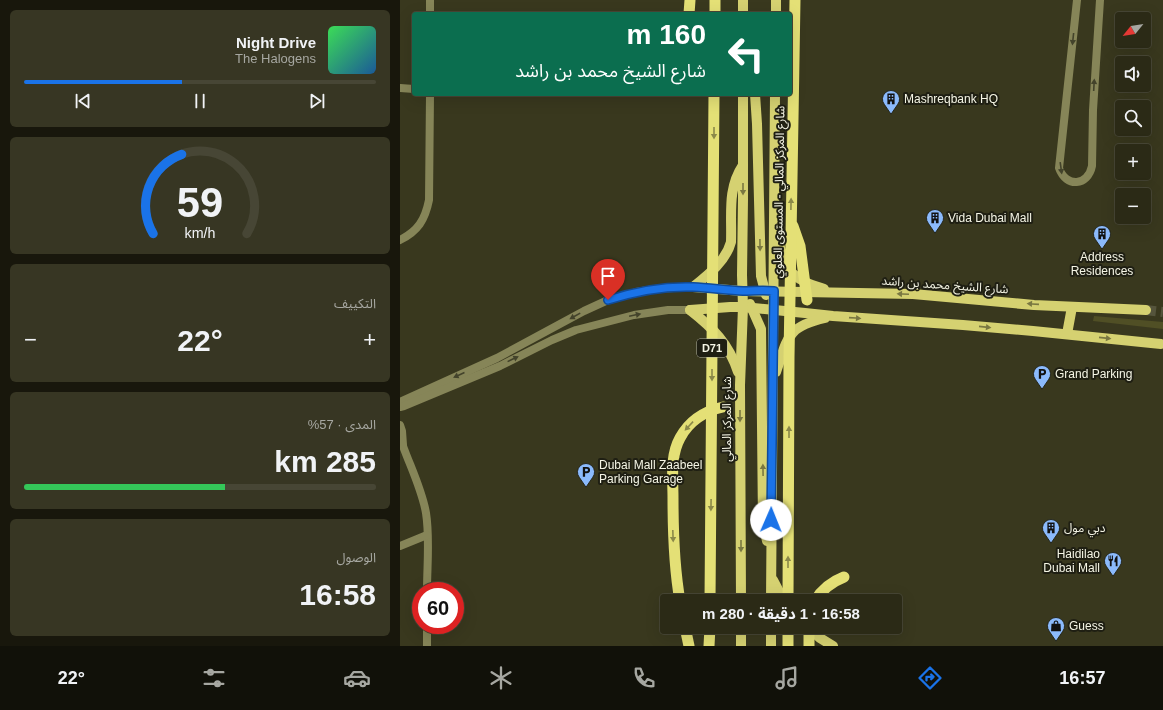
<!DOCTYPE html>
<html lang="ar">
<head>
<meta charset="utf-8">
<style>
  body { margin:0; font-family:Helvetica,"Noto Sans Arabic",sans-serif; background:#373623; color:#f1f3f6; direction:rtl; height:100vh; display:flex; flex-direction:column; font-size:15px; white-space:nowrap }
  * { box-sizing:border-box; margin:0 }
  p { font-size:13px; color:#a6a7a1 }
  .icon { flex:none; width:22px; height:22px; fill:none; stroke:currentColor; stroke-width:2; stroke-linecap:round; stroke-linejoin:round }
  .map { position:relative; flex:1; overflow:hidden; direction:ltr }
  .details { display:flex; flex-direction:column; gap:10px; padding:10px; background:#18170c; width:400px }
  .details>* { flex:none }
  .banner { position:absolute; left:12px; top:12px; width:380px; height:84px; border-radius:4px; box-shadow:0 4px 16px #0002,0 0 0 1px #474635; direction:rtl; background:#0b6e4f; color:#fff; overflow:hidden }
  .needle { width:26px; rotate:240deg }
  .fabs { position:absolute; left:715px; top:12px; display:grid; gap:8px }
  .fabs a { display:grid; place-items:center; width:36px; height:36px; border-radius:4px; background:#2b2a16; box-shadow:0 4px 16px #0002,0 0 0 1px #474635; font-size:20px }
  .speed { position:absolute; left:12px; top:582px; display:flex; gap:8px; font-size:20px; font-weight:700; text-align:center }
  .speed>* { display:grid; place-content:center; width:52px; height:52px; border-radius:50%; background:#2b2a16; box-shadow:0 4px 16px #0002,0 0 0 1px #474635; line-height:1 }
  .speed .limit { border:6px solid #d22; background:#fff; color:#111 }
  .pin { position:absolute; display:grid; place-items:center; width:34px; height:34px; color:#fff; margin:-41px -17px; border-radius:50% 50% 50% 0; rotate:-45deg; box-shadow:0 0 4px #0007 }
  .pin .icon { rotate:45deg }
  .me { position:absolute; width:44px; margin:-22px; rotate:1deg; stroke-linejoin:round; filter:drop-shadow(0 0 3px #0008) }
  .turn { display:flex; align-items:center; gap:14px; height:84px; padding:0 20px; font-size:18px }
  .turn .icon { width:52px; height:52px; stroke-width:2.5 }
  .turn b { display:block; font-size:28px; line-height:34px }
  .big { font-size:30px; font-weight:700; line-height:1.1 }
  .details .tile { flex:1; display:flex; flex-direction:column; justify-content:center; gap:6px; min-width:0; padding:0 14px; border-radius:6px; background:#373623 }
  .details .dial { align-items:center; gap:0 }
  .dial svg { height:104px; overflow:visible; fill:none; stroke:#474635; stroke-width:7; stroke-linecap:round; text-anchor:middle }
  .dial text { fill:#f1f3f6; stroke:none }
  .song { display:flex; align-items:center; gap:12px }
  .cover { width:48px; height:48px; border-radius:6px; background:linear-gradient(135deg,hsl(130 70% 55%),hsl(210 70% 35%)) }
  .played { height:4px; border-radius:2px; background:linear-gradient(90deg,#1a73e8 45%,#474635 45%) }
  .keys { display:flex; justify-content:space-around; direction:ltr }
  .heat { display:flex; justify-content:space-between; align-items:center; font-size:22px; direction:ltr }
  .charge { height:6px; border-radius:3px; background:linear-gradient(90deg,#34c759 57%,#474635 0) }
  .trip { position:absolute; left:260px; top:594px; width:242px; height:40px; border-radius:4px; background:#2b2a16; box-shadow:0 4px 16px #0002,0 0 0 1px #474635; font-weight:700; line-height:40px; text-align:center; direction:rtl }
  .tab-bar { display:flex; height:64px; justify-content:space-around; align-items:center; background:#111109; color:#a6a7a1 }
  .tab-bar .icon { width:28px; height:28px }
  .tab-bar .current { color:#1a73e8 }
  .tab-bar b { font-size:18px; color:#f1f3f6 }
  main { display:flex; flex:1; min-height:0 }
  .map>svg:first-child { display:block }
</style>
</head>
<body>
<main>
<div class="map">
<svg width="763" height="646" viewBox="0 0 763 646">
  <rect width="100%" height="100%" fill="#39381e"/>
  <polygon fill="#504f25" points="694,316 763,322 763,329 693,321"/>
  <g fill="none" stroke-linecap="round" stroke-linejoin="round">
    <polyline stroke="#55543c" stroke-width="10" stroke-dasharray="10 5" stroke-linecap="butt" points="746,310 763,312"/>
    <g stroke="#868558" stroke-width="8">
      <polyline points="30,14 30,0"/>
      <polyline points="0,88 14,89"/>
      <path d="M0,240C18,231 25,220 29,200L30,94"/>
      <polyline points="0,402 97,358 184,311 208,300 236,292 254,289 293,287"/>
      <polyline points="0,407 4,406 100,366 152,340 176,330 234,315 268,310 290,310"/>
      <polyline points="0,425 2,431 3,445"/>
      <path d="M0,440L3,446C11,468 22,490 26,513C30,538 27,566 27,591"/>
      <polyline points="0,546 27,535"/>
      <polyline points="27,646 27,625"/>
    </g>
    <path stroke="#868558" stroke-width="8" d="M677,0L659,168C666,188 688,186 692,166L693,110L700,0"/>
    <g stroke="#d5d171" stroke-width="10">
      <polyline points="343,14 343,0"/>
      <polyline points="376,14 376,0"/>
      <polyline points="355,94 357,124 361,276 366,295"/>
      <path d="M377,238C382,253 385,271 400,279C407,284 416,286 424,289"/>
      <polyline points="293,287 342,291 513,294 634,305 746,310"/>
      <path d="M293,287C308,275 326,261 331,242C332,214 327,189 343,165"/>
      <polyline points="350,304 361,329 363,523 367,541"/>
      <polyline points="290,310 330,307 343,307 405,313 433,316 563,325 633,331 761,344"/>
      <path d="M290,310C313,328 329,344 338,372"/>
      <polyline points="667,334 672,307"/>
      <path d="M376,372C388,338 386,327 425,318"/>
      <polyline points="373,580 384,601"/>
      <polyline points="341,601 340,385 343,307 342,275 343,199 343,94"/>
      <polyline points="371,601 375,94"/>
      <polyline points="341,627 341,646"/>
      <polyline points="371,627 371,646"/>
      <polyline points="408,627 420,638 433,646"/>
    </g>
    <g stroke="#e4e076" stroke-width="11">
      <polyline points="289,14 290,0"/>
      <polyline points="315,14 315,0"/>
      <polyline points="393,226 400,246 407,300"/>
      <path d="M280,601C274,567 273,533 273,498C273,478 270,456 280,438C289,421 305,411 323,407"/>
      <polyline points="310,601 314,94"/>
      <polyline points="388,601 389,357 395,0"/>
      <path d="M415,601C422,589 431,582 444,577"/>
      <polyline points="285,627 289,646"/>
      <polyline points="309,646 310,627"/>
      <polyline points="388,646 388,627"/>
      <polyline points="409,646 409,627"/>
    </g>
  </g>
  <defs><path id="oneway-solid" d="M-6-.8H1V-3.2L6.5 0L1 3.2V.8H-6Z"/></defs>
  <g fill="#43432b">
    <use href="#oneway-solid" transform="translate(673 39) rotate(96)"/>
    <use href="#oneway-solid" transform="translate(694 85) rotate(-87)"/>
    <use href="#oneway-solid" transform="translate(661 168) rotate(82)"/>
    <use href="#oneway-solid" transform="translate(235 315) rotate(-12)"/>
    <use href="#oneway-solid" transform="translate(175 316) rotate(151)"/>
    <use href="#oneway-solid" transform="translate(113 359) rotate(-26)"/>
    <use href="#oneway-solid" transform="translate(59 375) rotate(156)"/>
  </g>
  <g fill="#8b8949">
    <use href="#oneway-solid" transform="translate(314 133) rotate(90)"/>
    <use href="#oneway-solid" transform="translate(391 204) rotate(-89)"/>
    <use href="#oneway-solid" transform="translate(312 375) rotate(90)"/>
    <use href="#oneway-solid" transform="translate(289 426) rotate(133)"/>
    <use href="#oneway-solid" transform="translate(389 432) rotate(-90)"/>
    <use href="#oneway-solid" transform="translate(311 505) rotate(91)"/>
    <use href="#oneway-solid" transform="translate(273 536) rotate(88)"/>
    <use href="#oneway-solid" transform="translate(388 562) rotate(-90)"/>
  </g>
  <g fill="#7a7842">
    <use href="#oneway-solid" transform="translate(343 189) rotate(90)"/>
    <use href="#oneway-solid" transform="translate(360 245) rotate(89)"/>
    <use href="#oneway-solid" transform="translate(503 294) rotate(-177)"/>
    <use href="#oneway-solid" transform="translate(633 304) rotate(-176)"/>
    <use href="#oneway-solid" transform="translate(455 318) rotate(4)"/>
    <use href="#oneway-solid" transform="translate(585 327) rotate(6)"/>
    <use href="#oneway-solid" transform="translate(705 338) rotate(6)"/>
    <use href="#oneway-solid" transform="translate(340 416) rotate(90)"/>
    <use href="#oneway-solid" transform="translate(363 470) rotate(-91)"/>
    <use href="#oneway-solid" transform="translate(341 546) rotate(90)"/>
  </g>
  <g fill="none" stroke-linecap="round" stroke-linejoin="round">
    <defs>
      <path id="route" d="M208,300C236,291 264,286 293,287C310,288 326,290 343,291C353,291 363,290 374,291L371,520"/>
    </defs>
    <use href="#route" stroke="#114b97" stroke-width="10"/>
    <use href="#route" stroke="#1a73e8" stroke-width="7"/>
  </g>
  <defs>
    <symbol id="building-pin" viewBox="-11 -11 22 30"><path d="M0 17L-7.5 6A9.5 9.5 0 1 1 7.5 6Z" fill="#8bbafc" stroke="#1f1f13"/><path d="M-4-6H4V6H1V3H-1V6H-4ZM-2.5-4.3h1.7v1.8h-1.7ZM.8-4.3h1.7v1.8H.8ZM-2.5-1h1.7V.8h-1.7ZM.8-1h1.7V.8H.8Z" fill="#111"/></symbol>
    <symbol id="parking-pin" viewBox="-11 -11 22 30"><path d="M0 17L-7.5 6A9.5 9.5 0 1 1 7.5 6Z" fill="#8bbafc" stroke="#1f1f13"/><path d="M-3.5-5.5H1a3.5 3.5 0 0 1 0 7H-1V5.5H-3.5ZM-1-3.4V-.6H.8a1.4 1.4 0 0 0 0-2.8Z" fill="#111"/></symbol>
    <symbol id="restaurant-pin" viewBox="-11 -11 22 30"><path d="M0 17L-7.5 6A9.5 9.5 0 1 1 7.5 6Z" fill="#8bbafc" stroke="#1f1f13"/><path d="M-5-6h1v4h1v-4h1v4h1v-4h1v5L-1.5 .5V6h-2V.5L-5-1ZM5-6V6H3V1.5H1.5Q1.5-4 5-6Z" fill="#111"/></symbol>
    <symbol id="shop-pin" viewBox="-11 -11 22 30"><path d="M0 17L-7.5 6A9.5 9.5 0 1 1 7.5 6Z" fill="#8bbafc" stroke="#1f1f13"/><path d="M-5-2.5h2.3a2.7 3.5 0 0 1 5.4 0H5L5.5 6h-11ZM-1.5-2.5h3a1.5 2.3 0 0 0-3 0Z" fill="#111"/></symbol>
  </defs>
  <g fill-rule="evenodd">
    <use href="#building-pin" x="481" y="89" width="20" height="27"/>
    <use href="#building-pin" x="525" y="208" width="20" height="27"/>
    <use href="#building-pin" x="692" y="224" width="20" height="27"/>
    <use href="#parking-pin" x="632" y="364" width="20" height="27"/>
    <use href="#parking-pin" x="176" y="462" width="20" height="27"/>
    <use href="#building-pin" x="641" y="518" width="20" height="27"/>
    <use href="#restaurant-pin" x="703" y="551" width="20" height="27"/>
    <use href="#shop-pin" x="646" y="616" width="20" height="27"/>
  </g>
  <g text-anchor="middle" stroke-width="4" stroke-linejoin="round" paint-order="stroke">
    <rect fill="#1f1f13" stroke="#b5b5a6" stroke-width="1" x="297" y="339" width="30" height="18" rx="3"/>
    <g font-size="11" font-weight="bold" fill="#f5f5e5">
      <text x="312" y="352">D71</text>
    </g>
    <g font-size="12" fill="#f5f5e5" stroke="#1f1f13" text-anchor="start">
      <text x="504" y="103">Mashreqbank HQ</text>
      <text x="548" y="222">Vida Dubai Mall</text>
      <text x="702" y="261" text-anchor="middle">Address<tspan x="702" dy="14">Residences</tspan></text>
      <text x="655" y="378">Grand Parking</text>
      <text x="199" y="469">Dubai Mall Zaabeel<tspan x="199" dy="14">Parking Garage</tspan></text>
      <text x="664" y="532">دبي مول</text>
      <text x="700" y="558" text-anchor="end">Haidilao<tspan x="700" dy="14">Dubai Mall</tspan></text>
      <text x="669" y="630">Guess</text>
    </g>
    <g font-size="12" fill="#f5f5e5" stroke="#1f1f13">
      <text transform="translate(379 192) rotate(-89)" y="4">شارع المركز المالي - المستوى العلوي</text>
      <text transform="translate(545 285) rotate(4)" y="4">شارع الشيخ محمد بن راشد</text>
      <text transform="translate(327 419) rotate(-90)" y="4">شارع المركز المالي</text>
    </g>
  </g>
</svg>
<div class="fabs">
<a><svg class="needle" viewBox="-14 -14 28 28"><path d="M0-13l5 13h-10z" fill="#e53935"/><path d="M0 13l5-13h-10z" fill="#a6a7a1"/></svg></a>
<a><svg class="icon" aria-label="sound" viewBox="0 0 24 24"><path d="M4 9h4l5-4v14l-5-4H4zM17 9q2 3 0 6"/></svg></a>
<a><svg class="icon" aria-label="search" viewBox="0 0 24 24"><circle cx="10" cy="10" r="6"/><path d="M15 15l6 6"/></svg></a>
<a>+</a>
<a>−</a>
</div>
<div class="speed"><div class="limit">60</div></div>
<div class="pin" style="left:208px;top:300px;background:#d93025"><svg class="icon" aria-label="arrive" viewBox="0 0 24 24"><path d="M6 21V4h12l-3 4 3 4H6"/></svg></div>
<svg class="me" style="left:371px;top:520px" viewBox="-20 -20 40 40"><circle r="19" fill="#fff"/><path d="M0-13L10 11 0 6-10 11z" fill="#1a73e8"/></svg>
<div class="trip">16:58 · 1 دقيقة · 280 m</div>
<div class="banner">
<div class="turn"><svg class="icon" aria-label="left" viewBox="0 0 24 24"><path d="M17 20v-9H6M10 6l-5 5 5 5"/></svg><div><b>160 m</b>شارع الشيخ محمد بن راشد</div></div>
</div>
</div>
<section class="details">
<div class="tile">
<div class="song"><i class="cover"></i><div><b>Night Drive</b><p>The Halogens</p></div></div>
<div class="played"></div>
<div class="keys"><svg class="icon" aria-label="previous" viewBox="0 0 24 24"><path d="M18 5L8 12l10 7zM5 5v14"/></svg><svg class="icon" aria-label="pause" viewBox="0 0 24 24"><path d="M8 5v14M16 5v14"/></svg><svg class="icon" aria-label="next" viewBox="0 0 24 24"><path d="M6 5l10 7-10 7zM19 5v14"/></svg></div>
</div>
<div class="tile dial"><svg viewBox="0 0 100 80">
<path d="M14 69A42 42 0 1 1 86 69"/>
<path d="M14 69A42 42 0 0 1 36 8" stroke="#1a73e8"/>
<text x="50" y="56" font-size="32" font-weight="700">59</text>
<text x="50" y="72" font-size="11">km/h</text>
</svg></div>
<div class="tile"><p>التكييف</p>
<div class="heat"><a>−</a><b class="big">22°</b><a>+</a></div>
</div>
<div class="tile"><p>المدى · 57%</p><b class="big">285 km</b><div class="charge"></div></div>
<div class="tile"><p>الوصول</p><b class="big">16:58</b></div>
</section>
</main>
<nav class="tab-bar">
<b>16:57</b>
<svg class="icon current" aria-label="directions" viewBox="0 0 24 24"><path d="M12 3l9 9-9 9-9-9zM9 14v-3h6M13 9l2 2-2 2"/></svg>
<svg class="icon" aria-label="music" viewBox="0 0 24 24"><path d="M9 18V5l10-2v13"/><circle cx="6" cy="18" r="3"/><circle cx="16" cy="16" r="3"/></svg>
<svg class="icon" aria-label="phone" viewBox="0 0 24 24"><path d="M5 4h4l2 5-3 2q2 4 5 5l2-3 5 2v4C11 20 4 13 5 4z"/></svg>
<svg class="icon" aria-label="climate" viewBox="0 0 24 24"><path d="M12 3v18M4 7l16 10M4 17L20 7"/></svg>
<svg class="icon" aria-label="car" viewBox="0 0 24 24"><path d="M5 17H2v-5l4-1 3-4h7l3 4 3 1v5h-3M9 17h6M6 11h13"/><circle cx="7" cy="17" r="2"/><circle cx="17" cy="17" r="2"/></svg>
<svg class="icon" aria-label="filters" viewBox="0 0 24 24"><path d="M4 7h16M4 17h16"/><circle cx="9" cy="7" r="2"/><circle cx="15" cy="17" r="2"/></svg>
<b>22°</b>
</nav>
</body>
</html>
